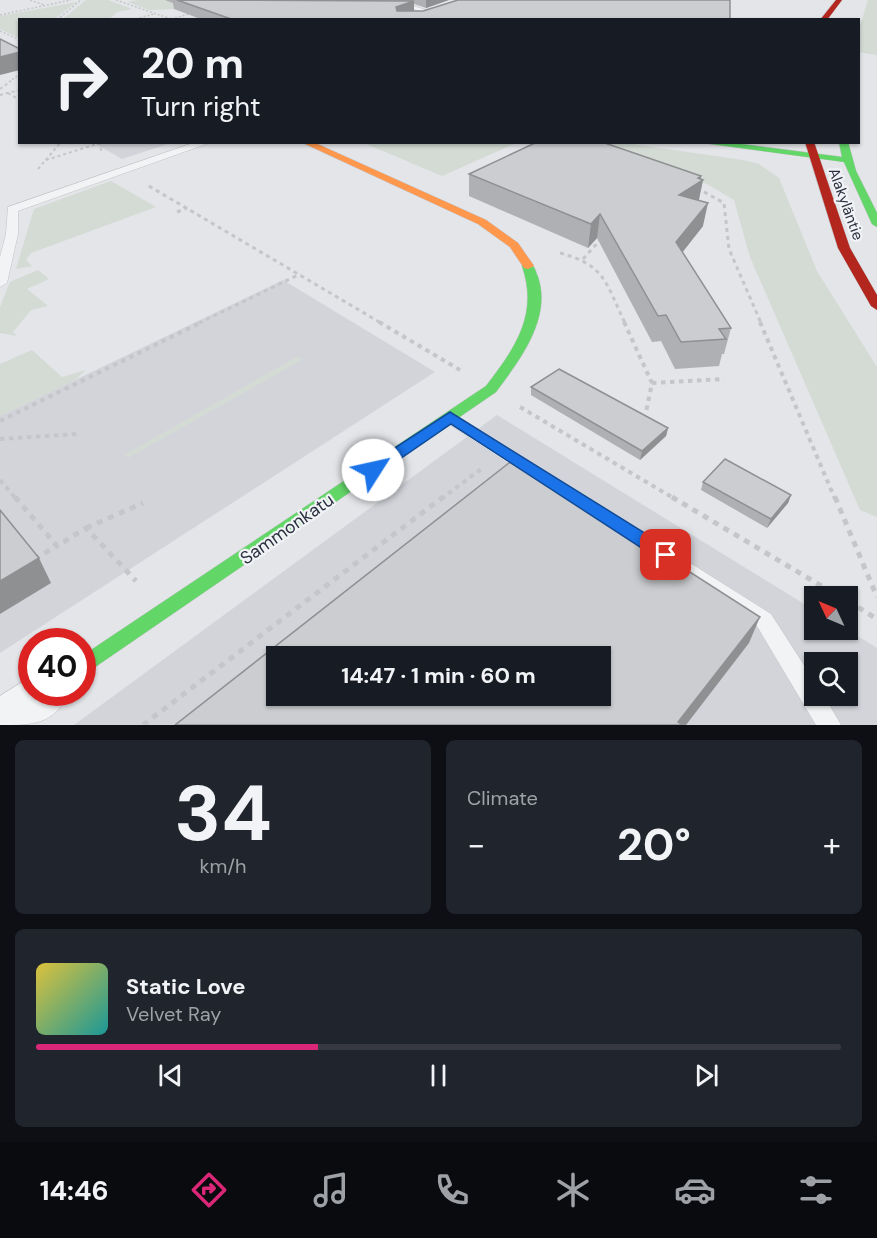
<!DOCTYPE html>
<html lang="en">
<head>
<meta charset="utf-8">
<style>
  body { margin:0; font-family:"DM Sans",sans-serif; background:#20242c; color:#f1f3f6; height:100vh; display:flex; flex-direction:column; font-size:22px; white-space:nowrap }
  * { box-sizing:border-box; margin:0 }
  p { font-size:20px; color:#9ea1a6 }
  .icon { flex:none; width:33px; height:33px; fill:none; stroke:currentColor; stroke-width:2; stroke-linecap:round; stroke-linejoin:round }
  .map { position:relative; height:725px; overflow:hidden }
  .drawer { display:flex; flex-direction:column; gap:15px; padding:15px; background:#0d0f14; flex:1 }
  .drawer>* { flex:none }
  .top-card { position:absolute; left:18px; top:18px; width:842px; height:126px; border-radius:0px; box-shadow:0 2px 4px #0004; background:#171b24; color:#f1f3f6; overflow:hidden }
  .needle { width:39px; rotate:314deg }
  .buttons { position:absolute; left:804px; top:586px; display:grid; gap:12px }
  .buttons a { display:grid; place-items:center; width:54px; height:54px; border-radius:0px; background:#171b24; box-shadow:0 2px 4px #0004; font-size:30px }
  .speed { position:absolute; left:18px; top:628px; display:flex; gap:12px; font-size:30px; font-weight:700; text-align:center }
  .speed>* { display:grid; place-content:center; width:78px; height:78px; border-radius:50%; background:#171b24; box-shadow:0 2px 4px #0004; line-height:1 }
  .speed .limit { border:9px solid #d22; background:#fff; color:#111 }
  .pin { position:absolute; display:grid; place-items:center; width:51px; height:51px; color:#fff; margin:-26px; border-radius:12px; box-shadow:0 3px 9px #0006 }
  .me { position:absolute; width:66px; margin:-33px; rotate:55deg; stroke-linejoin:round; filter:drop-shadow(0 0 4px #0008) }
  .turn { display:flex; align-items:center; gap:21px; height:126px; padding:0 24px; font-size:27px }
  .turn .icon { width:78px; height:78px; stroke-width:2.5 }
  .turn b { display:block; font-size:42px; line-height:51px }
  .big { font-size:45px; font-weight:700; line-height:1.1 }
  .drawer .tile { flex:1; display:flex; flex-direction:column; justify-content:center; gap:9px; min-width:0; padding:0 21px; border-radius:9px; background:#20242c }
  .drawer .dial { align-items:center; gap:0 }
  .dial b { font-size:78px; line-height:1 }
  .song { display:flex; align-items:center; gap:18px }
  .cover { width:72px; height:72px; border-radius:9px; background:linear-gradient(135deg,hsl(50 70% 55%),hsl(180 70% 35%)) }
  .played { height:6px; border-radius:3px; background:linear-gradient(90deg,#db2777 35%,#363941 35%) }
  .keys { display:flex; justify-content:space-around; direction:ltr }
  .heat { display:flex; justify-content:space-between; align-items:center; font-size:33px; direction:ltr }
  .drawer .tiles { flex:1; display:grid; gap:15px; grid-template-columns:1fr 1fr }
  .tile:last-child { grid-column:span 2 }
  .trip { position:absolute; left:266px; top:646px; width:345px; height:60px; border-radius:0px; background:#171b24; box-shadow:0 2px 4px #0004; font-weight:700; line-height:60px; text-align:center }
  .tabs { display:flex; height:96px; justify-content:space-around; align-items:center; background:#090b0e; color:#9ea1a6 }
  .tabs .icon { width:42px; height:42px }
  .tabs .on { color:#db2777 }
  .tabs b { font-size:27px; color:#f1f3f6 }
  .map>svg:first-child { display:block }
</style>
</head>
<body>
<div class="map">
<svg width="877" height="725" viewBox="0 0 877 725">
  <rect width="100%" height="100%" fill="#e3e5e8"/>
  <g fill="#d2d4da" fill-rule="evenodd">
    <polygon points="94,143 171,143 122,159"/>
    <polygon points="283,280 435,372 0,653 0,416"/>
    <path d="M497,415L814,610V630H848L877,648V725H74ZM276,657H600V696H276ZM814,663H848V696H814Z"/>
  </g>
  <g fill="#d3dbd4">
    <polygon points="86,0 108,0 132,9 117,12 109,19 63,19"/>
    <polygon points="138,0 180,0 174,9 149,10 128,2"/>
    <polygon points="868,0 877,0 877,55 858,52 858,33"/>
    <polygon points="77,2 54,19 20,20 19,38 0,29 0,16"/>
    <polygon points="364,143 516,143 442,176"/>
    <polygon points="580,143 625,143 743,160 759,164 779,178 817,271 877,367 877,517 860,510 750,257 734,200 707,184"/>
    <polygon points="111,181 156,207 31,253 26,260 32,266 16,269 34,209"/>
    <polygon points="38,270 49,279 27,289 48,306 31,310 13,332 17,336 0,333 0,307 10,282"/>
    <polygon points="32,350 62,377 86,370 75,380 0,416 0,364"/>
    <polygon points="298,356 302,360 128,458 124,455"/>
  </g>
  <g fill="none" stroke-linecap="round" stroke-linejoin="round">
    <defs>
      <g id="lane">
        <polygon points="383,0 393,0 433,12 430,14"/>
        <polygon points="196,142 212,142 18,211 18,234 7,283 0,287 0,257 6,234 8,207"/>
        <polygon points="450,412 771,614 814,681 814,696 824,696 841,725 816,725 757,626 444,421 442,417"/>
      </g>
      <path id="street" d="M32,676V693H69C53,725 34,725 0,725V696Z"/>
      <g id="fast">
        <polygon points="696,142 726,142 842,157 839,142 848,142 856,171 877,213 877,227 872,224 844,162"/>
        <path d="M528,263C535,265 535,270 538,277C552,319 519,361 496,392L82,676V656L486,386C515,348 539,315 522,266Z"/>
      </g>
      <polygon id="slow" points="301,142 313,142 486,220 518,243 534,266 528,269 524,268 510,247 478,224"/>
      <g id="jam">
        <polygon points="836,0 842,0 827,20 820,20"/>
        <polygon points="805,142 814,142 850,248 877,295 877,310 871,306 838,248"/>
      </g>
    </defs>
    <use href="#lane" stroke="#c1c3c6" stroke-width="1"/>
    <use href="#street" stroke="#c1c3c6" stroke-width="1"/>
    <use href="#fast" stroke="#c1c3c6" stroke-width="1"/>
    <use href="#slow" stroke="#c1c3c6" stroke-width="1"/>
    <use href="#jam" stroke="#c1c3c6" stroke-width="1"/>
    <g stroke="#c4c6c9" stroke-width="1.5" stroke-dasharray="2 2" stroke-linecap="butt">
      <polyline points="30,0 44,5"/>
      <polyline points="116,0 174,20"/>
      <polyline points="0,15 71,0"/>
      <polyline points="171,19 193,13"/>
      <polyline points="57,20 81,0"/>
      <polyline points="132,20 154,14"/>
      <polyline points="0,31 20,40"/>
      <polyline points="9,82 20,74"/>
    </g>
    <g stroke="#c4c6c9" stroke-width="2" stroke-dasharray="3 3" stroke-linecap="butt">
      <polyline points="0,89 11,81"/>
      <polyline points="8,93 20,100"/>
      <polyline points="0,95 20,90"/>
      <polyline points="99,142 102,153"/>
      <polyline points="46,160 100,143"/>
      <polyline points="38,169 61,142"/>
      <polyline points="149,186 151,187"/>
    </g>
    <g stroke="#c4c6c9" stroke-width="3" stroke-dasharray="4 4" stroke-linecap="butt">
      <polyline points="149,186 381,323"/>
      <polyline points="697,188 724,203 729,249 761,323"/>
      <polyline points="177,212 187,208"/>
      <path d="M560,253C606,265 606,284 625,323"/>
      <polyline points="583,259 601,239"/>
      <polyline points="199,323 300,274"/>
    </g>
    <g stroke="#c4c6c9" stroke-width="4" stroke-dasharray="4.5 4.5" stroke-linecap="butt">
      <polyline points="379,322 460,370"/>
      <polyline points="624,322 652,383 646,412"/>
      <polyline points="760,322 835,499"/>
      <polyline points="652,383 724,379"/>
      <polyline points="520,407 675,499"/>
      <polyline points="0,421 202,322"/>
      <polyline points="0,439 77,434"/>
      <polyline points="0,480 16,499"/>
      <polyline points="441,499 481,469"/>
    </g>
    <g stroke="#c4c6c9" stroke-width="5" stroke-dasharray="6 6" stroke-linecap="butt">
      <polyline points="15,497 57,546 86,528 136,581"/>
      <polyline points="672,497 840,597"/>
      <polyline points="835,497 877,597"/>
      <polyline points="86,528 143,503"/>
      <polyline points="34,559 57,546"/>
      <polyline points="848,601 877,619"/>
      <polyline points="143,725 443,497"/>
    </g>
    <use href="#lane" fill="#f2f3f4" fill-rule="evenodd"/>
    <use href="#street" fill="#f2f3f4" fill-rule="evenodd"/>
    <use href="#fast" fill="#63d668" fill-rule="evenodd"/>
    <use href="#slow" fill="#ff974d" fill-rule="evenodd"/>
    <use href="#jam" fill="#b3261e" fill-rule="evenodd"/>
  </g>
  <g fill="#afb0b3">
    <polygon points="165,0 449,0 426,8 414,4 414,11 730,20 203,20 174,9 173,3"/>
    <polygon points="469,174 701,176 701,179 703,180 699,200 703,226 682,252 731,328 724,354 722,354 719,366 675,369 661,341 652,342 597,238 588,248 469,196"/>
    <polygon points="531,387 668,428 666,436 640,460 531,395"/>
    <polygon points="703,482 791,495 788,503 767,528 701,490"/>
  </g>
  <g fill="#8e9092">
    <polygon points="426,0 449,0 426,8"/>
    <polygon points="414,1 414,12 396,18 396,7"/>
    <polygon points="20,52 20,70 0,75 0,57"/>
    <polygon points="701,176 700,182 703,180 698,203 679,195"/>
    <polygon points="708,203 703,226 671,267 676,242"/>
    <polygon points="600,214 597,238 588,248 591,224"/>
    <polygon points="668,428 666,436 640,460 642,451"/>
    <polygon points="791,495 788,503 767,528 771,519"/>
    <polygon points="39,558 51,583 0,614 0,581"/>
    <polygon points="760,617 749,643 686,725 677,725 678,722"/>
  </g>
  <g fill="#cbcdd0" stroke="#8e9092" stroke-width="1.5" fill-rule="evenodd">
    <polygon points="177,0 414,1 396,7 397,11 423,11 458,0 730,0 730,20 585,20 586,19 583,20 234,20"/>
    <polygon points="0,39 20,49 20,52 0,57"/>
    <polygon points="537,142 602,142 701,176 698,178 703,180 679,195 708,203 676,242 731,328 719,329 726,339 681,342 666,315 658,316 600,214 591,224 469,174"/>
    <polygon points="559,369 668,428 642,451 531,387"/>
    <path d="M514,459L760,617L678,722L683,725H175ZM276,657H600V696H276Z"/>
    <polygon points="725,459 791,495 771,519 703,482"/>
    <polygon points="0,510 39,558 0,581"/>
  </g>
  <polygon fill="#1a73e8" stroke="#114b97" stroke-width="1.5" points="450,412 672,550 675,555 672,560 660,560 451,424 378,474 367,474 365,470 367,466"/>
  <g text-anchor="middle" stroke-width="4.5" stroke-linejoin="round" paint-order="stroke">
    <g font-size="15" fill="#2b313f" stroke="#f1f3f6">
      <text transform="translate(846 204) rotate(70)" y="5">Alakyläntie</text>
    </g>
    <g font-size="18" fill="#2b313f" stroke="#f1f3f6">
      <text transform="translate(287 529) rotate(-35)" y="6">Sammonkatu</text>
    </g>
  </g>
</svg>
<div class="buttons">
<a><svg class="needle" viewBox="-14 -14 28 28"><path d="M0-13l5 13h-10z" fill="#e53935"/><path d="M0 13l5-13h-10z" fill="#9ea1a6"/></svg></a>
<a><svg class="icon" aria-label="search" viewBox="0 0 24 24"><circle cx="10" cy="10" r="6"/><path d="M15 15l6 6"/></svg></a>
</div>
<div class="speed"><div class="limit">40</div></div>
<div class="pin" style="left:666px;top:555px;background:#d93025"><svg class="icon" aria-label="arrive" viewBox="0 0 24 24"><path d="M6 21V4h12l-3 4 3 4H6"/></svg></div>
<svg class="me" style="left:373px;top:470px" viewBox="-20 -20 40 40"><circle r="19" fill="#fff"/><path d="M0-13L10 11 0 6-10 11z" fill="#1a73e8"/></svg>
<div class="trip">14:47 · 1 min · 60 m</div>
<div class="top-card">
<div class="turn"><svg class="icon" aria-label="right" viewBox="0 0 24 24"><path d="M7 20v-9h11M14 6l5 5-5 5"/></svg><div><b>20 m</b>Turn right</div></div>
</div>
</div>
<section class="drawer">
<div class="tiles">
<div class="tile dial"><b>34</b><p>km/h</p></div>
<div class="tile"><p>Climate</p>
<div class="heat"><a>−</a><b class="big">20°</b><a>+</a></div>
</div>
<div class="tile">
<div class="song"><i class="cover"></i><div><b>Static Love</b><p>Velvet Ray</p></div></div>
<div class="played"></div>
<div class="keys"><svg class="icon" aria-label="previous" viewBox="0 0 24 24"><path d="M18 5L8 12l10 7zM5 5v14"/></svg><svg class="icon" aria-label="pause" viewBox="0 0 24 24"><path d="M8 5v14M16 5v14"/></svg><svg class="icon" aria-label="next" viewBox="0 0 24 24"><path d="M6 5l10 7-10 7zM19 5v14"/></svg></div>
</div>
</div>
</section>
<nav class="tabs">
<b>14:46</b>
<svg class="icon on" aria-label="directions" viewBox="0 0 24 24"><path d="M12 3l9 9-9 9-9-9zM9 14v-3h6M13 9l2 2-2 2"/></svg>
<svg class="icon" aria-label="music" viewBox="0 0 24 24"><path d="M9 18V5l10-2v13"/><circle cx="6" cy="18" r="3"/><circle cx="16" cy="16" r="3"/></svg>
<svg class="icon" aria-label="phone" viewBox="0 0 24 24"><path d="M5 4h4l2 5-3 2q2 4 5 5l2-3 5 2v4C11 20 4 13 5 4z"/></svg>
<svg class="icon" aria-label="climate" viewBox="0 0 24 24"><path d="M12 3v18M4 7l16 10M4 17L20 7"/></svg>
<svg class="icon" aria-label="car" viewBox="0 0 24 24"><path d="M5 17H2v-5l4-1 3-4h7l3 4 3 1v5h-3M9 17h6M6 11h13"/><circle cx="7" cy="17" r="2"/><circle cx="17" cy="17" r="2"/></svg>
<svg class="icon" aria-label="filters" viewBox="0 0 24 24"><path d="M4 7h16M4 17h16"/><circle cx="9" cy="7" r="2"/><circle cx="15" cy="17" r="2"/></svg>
</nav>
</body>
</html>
